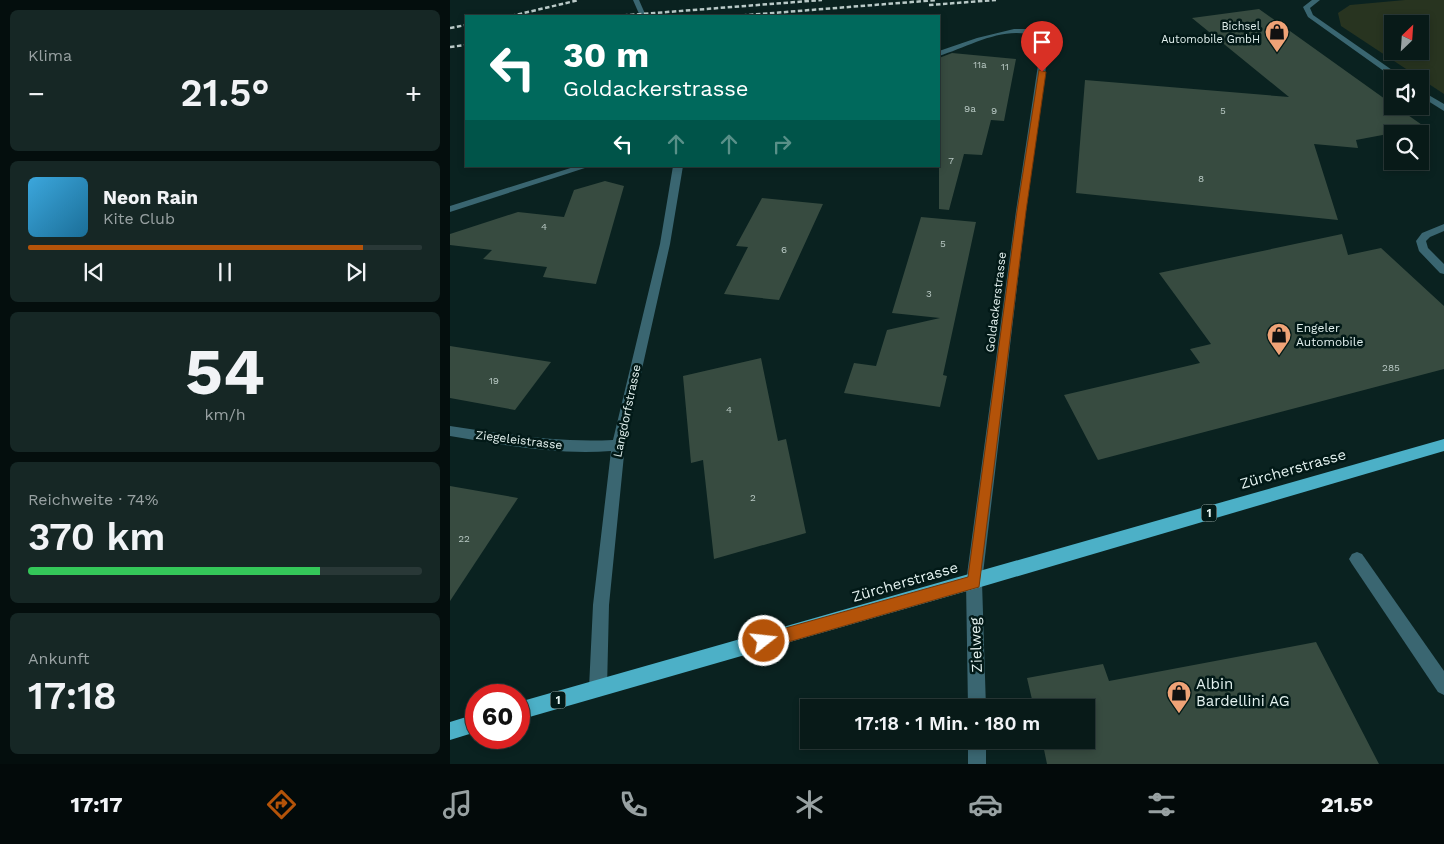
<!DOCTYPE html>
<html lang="de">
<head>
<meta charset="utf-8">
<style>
  body { margin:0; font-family:"Work Sans",sans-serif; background:#162725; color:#f1f3f6; height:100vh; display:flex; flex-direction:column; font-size:19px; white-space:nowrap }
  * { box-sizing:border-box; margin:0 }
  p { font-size:16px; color:#98a1a2 }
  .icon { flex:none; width:28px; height:28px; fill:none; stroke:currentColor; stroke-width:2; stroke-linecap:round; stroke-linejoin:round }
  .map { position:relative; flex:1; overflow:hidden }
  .side { display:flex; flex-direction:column; gap:10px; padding:10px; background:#040e0d; width:450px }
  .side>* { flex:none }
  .banner { position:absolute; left:15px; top:15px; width:475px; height:152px; border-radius:0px; box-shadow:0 2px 8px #0003,0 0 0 1px #293837; background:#00695c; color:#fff; overflow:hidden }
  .needle { width:32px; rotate:25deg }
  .controls { position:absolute; left:934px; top:15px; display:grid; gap:10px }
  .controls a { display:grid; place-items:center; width:45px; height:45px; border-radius:0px; background:#081a18; box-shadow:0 2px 8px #0003,0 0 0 1px #293837; font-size:25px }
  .speed { position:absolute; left:15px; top:684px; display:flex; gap:10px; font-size:25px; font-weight:700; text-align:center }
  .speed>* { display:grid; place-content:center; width:65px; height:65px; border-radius:50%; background:#081a18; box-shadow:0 2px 8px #0003,0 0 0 1px #293837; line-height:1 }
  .speed .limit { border:8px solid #d22; background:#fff; color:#111 }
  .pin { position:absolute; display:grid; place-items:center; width:42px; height:42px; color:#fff; margin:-51px -21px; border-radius:50% 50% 50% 0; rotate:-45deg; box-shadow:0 0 5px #0007 }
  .pin .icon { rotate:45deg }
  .me { position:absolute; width:55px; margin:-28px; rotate:74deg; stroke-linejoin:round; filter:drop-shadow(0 0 4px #0008) }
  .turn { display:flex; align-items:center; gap:18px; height:105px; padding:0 15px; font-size:22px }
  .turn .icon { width:65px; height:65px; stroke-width:2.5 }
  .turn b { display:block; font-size:35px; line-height:42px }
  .lanes { display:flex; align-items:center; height:48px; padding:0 15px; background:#0003; justify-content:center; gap:25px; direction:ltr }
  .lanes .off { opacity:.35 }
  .big { font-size:38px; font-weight:600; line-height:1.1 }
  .side .tile { flex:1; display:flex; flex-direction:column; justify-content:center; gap:8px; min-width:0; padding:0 18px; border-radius:8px; background:#162725 }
  .side .dial { align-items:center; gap:0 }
  .dial b { font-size:65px; line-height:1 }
  .song { display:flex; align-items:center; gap:15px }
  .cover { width:60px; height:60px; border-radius:8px; background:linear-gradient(135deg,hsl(200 70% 55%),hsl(200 70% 35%)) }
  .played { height:5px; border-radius:2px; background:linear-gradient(90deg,#b45309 85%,#293837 85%) }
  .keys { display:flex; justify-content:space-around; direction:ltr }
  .heat { display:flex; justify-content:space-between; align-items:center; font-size:28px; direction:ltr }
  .charge { height:8px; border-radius:4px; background:linear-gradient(90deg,#34c759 74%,#293837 0) }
  .trip { position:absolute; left:350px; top:699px; width:295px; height:50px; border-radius:0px; background:#081a18; box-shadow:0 2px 8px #0003,0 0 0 1px #293837; font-weight:600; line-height:50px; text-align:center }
  .dock { display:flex; height:80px; justify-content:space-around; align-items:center; background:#030a0a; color:#98a1a2 }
  .dock .icon { width:35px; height:35px }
  .dock .on { color:#b45309 }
  .dock b { font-size:22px; color:#f1f3f6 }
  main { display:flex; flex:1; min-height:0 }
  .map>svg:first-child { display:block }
</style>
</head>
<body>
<main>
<section class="side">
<div class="tile"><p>Klima</p>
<div class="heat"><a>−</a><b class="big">21.5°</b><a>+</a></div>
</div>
<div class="tile">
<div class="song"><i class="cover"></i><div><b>Neon Rain</b><p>Kite Club</p></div></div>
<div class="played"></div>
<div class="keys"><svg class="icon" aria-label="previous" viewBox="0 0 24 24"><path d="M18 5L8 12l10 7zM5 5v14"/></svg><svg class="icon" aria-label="pause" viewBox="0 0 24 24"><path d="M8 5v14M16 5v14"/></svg><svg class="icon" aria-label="next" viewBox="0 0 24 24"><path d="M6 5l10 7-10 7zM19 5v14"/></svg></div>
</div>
<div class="tile dial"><b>54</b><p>km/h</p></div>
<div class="tile"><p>Reichweite · 74%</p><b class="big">370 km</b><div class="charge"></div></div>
<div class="tile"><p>Ankunft</p><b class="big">17:18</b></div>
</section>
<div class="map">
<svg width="994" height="764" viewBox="0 0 994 764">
  <rect width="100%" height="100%" fill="#0a2220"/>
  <path fill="#283420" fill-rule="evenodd" d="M955,0H994V94L891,26L888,13L900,5ZM942,24H970V51H942Z"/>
  <g fill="#374b40">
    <polygon points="809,9 942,104 942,106 945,106 975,127 906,140 908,148 864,144 888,220 626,193 635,80 839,97 742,18"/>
    <polygon points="502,53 566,59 554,121 541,120 532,155 514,154 499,210 489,209 489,58"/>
    <polygon points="155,181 174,186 146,284 93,277 97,267 33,259 42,250 0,245 0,234 68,212 114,217 124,190"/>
    <polygon points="312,198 373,204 329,300 274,294 298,247 286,246"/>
    <polygon points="471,217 526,222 493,375 497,376 490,407 394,393 404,363 426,366 437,330 490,318 442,313"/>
    <polygon points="892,234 898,255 931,248 994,306 994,369 648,460 614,395 750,363 740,349 761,344 709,273"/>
    <polygon points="0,346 101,362 65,410 0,398"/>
    <polygon points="311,358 328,441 336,439 356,533 264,559 253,460 241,463 233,376"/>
    <polygon points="0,486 68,498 0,601"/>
    <polygon points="866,642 929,764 597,764 592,740 636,740 636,708 584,708 577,678 653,664 659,681"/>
  </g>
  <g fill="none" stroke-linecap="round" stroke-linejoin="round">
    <g fill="#3a6671" fill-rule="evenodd">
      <polygon points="183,0 189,0 196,16 190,16"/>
      <polygon points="862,0 870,0 860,8 863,15 955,79 945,79 858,17 853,7"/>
      <path d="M564,29H579L592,34L599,45L576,211L532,582L536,708H518L516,582L566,211L591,45L587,37C555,24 519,47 489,56V51L527,38Z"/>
      <polygon points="970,90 994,104 994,111 970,96"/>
      <polygon points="127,166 141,166 0,212 0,206"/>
      <path d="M223,166H233L220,244L175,445L159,605L157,688L154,694L148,697L142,694L139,688L143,605L161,451C106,455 53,445 0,436V426C54,434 108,443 163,440L210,244Z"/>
      <polygon points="994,224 994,231 980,237 976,241 978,248 994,264 994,274 990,273 969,251 966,241 972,233"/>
      <polygon points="907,552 912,554 994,671 994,695 988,692 902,564 899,559 902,554"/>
      <rect x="518" y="740" width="18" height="24"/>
    </g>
    <g fill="#4cb0c7" fill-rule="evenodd">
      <polygon points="994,439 994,451 524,589 69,720 69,702"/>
      <polygon points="26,714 26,732 0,740 0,722"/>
    </g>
    <g stroke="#b9c9c7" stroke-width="2.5" stroke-dasharray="4.5 2.5" stroke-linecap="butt">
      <polyline points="479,5 546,0"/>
      <polyline points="61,16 129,0"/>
      <polyline points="166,16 372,0"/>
      <polyline points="285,16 487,0"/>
      <polyline points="0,28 16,25"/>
      <polyline points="0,47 16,45"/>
    </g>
  </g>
  <polygon fill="#b45309" stroke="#753606" points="589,70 596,72 576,211 529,587 314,649 309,646 307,641 309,636 314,634 518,577 567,211"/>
  <defs>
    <symbol id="shop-pin" viewBox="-11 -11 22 30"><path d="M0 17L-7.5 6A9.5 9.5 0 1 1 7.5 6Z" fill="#efa377" stroke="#021917"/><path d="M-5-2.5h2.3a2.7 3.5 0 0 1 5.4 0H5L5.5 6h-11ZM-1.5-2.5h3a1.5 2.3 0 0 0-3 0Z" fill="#111"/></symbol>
  </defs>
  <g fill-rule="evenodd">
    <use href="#shop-pin" x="813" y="18" width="28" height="38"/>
    <use href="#shop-pin" x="815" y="321" width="28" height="38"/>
    <use href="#shop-pin" x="715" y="679" width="28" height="38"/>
  </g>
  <g text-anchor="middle" stroke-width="5" stroke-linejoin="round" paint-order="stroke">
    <g font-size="10" fill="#b8c8c3">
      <text x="530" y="68">11a</text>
      <text x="555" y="70">11</text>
      <text x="520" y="112">9a</text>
      <text x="544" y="114">9</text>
      <text x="773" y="114">5</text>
      <text x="501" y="164">7</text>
      <text x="751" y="182">8</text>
      <text x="94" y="230">4</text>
      <text x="493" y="247">5</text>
      <text x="334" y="253">6</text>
      <text x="479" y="297">3</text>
      <text x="941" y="371">285</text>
      <text x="44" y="384">19</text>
      <text x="279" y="413">4</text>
      <text x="303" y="501">2</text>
      <text x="14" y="542">22</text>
    </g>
    <g font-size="11" fill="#e3f1ef" stroke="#021917" text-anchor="end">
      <text x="810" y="30">Bichsel<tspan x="810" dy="13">Automobile GmbH</tspan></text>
    </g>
    <g fill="#021917" stroke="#a0b0ae" stroke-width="1">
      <rect x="751.5" y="504.5" width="15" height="17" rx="4"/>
      <rect x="100.5" y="691.5" width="15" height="17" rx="4"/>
    </g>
    <g font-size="11" font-weight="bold" fill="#e3f1ef">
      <text x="759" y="517">1</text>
      <text x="108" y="704">1</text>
    </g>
    <g font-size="12" fill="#e3f1ef" stroke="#021917">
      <text transform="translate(546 302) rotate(-83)" y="4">Goldackerstrasse</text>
      <text transform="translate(177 411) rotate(-78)" y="4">Langdorfstrasse</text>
      <text transform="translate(69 440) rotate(7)" y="4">Ziegeleistrasse</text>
    </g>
    <g font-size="12" fill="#e3f1ef" stroke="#021917" text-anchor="start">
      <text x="846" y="332">Engeler<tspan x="846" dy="14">Automobile</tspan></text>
    </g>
    <g font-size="15" fill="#e3f1ef" stroke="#021917">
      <text transform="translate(843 469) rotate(-16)" y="5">Zürcherstrasse</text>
      <text transform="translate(455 582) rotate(-16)" y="5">Zürcherstrasse</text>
      <text transform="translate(526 645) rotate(-92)" y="5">Zielweg</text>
    </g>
    <g font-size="15" fill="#e3f1ef" stroke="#021917" text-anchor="start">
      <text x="746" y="689">Albin<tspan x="746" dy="17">Bardellini AG</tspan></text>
    </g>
  </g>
</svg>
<div class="controls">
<a><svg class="needle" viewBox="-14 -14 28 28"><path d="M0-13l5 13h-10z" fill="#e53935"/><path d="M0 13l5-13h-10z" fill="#98a1a2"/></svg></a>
<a><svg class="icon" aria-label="sound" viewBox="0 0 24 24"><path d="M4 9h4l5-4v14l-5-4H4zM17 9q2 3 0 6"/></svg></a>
<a><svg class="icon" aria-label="search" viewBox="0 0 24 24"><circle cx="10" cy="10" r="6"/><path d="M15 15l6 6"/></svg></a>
</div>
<div class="speed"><div class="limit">60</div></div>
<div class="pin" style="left:592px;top:72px;background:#d93025"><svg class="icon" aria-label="arrive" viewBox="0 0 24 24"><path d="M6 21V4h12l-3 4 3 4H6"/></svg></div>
<svg class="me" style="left:314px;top:641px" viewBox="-20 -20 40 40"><circle r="17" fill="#b45309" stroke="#fff" stroke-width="3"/><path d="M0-11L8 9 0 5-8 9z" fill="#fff"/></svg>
<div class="trip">17:18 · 1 Min. · 180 m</div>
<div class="banner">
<div class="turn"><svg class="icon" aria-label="left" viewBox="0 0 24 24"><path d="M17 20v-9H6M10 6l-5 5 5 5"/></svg><div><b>30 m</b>Goldackerstrasse</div></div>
<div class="lanes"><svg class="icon" aria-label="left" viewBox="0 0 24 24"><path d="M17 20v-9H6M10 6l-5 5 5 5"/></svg><svg class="icon off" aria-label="ahead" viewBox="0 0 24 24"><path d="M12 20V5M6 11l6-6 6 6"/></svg><svg class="icon off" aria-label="ahead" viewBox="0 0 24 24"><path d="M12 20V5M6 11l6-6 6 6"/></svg><svg class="icon off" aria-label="right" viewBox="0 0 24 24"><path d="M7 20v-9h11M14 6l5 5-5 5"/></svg></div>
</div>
</div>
</main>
<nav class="dock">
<b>17:17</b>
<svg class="icon on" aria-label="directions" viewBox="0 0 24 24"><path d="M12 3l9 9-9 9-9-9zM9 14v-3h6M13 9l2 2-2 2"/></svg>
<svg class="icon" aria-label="music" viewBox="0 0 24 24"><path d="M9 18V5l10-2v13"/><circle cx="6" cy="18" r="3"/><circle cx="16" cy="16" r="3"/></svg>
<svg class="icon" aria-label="phone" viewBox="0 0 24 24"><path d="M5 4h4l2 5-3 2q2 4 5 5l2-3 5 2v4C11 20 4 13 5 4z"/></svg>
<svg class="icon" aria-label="climate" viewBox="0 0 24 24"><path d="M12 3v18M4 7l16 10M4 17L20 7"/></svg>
<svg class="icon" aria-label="car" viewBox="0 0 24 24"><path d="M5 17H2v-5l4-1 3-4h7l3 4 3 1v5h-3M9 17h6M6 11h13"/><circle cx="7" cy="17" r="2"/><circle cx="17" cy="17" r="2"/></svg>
<svg class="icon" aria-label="filters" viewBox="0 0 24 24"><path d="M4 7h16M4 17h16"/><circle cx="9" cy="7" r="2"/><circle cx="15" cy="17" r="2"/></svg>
<b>21.5°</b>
</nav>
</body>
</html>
